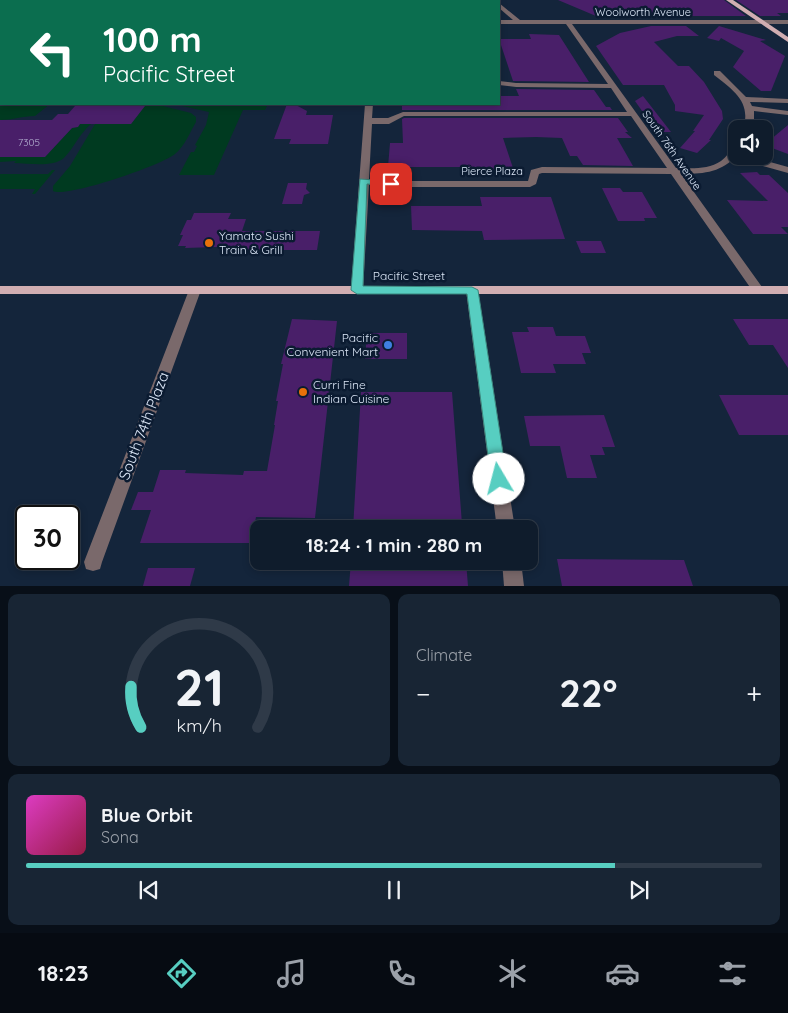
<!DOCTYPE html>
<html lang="en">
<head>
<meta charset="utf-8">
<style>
  body { margin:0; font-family:Quicksand,sans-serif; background:#182534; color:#f1f3f6; height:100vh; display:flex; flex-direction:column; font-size:19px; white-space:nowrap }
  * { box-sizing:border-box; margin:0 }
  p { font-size:16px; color:#9ba1a9 }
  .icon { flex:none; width:28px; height:28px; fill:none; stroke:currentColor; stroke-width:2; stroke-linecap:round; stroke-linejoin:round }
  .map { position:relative; height:586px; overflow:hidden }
  .side { display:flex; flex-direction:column; gap:8px; padding:8px; background:#080f18; flex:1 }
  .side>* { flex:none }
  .top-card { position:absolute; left:0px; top:0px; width:500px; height:105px; box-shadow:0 2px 8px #0003,0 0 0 1px #2f3a48; background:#0b6e4f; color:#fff; overflow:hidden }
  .fabs { position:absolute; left:728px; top:120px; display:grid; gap:10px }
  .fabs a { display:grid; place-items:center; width:45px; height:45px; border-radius:10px; background:#0f1c2c; box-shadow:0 2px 8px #0003,0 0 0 1px #2f3a48; font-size:25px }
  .speed { position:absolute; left:15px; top:505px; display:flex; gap:10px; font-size:25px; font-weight:700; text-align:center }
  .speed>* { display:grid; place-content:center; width:65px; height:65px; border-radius:50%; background:#0f1c2c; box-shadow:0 2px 8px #0003,0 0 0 1px #2f3a48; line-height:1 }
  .speed .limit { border:2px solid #111; border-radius:8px; background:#fff; color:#111 }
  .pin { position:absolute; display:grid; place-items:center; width:42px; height:42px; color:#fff; margin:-21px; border-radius:10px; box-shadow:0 2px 8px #0006 }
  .me { position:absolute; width:55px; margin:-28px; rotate:352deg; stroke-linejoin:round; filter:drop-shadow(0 0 4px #0008) }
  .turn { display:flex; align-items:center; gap:18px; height:105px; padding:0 20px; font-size:22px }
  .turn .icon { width:65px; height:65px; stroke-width:2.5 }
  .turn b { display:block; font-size:35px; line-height:42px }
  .big { font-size:38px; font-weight:800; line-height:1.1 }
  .side .card { flex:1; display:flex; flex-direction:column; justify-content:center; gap:8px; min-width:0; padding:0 18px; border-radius:10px; background:#182534 }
  .side .dial { align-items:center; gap:0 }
  .dial svg { height:130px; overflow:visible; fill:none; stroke:#2f3a48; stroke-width:7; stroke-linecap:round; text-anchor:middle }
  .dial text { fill:#f1f3f6; stroke:none }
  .song { display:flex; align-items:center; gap:15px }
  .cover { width:60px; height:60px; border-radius:8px; background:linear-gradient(135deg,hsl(310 70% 55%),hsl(340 70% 35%)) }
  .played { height:5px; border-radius:2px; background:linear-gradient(90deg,#57cec1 80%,#2f3a48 80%) }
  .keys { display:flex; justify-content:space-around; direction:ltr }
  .heat { display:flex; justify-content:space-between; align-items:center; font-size:28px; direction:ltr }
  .side .tiles { flex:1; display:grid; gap:8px; grid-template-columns:1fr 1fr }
  .card:last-child { grid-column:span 2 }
  .trip { position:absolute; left:250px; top:520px; width:288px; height:50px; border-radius:10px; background:#0f1c2c; box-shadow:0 2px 8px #0003,0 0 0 1px #2f3a48; font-weight:800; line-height:50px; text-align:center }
  .tabs { display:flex; height:80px; justify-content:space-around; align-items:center; background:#060b12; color:#9ba1a9 }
  .tabs .icon { width:35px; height:35px }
  .tabs .selected { color:#57cec1 }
  .tabs b { font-size:22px; color:#f1f3f6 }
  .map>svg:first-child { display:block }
</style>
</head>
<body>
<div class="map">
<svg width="788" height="586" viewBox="0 0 788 586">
  <rect width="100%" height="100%" fill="#14253b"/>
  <g fill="#003a20">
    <path d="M2,104H50L35,116C22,116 13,120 0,120V105Z"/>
    <path d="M146,104H155L191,113L196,117V122C190,132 185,146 175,154C162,165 67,198 53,191V186L70,166L95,124H131Z"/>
    <polygon points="173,104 268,104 265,110 243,110 214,175 179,175 191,152 194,152 197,146 195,145 206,125 209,112"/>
    <path d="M80,124H91C79,134 74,148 64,158C52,168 28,163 14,163L16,161L0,162V157H45L72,128L77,127Z"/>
    <polygon points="52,170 55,170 35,194 32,194 35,189 0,189 0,174 48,174"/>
  </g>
  <g fill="#491f69">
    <polygon points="558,0 724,0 746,16 596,16"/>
    <polygon points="736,0 788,0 788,13 777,13 781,16 760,16"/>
    <polygon points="651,26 686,26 699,36 677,36 654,42 678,66 689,66 704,82 722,111 723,119 709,140 711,140 697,153 680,148 695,131 693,131 704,115 675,111 675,105 664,85 623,85 596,46 620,33"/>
    <polygon points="719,26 766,40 760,41 785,56 771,91 761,91 733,67 744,51 721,38 719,41 707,38"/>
    <polygon points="529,34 559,35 589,82 513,81 499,39 531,39"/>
    <polygon points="516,89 594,90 606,107 610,107 612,110 402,110 402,106 499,106 499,96 519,96"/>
    <polygon points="643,96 671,132 657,132 635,101"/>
    <polygon points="287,104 294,104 307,111 306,115 333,115 328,144 289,144 291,139 274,139"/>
    <polygon points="75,106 145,106 131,124 80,124 78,127 72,128 45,157 0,157 0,120 52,120 58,114 68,114"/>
    <polygon points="404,118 618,118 628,132 625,132 632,138 617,138 633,166 583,165 577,156 570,156 562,138 536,137 503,138 514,171 477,171 476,167 388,167 390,143 403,143 402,119"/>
    <polygon points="788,125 788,154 764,145"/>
    <polygon points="757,172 760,175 769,175 788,193 788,227 781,227 788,234 753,234 727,200 768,201 740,173"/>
    <polygon points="288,183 307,183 306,189 310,193 304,195 302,204 282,204"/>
    <polygon points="602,188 620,188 623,192 642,192 657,218 644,218 645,221 618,221"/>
    <polygon points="480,197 551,197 565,239 484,240 482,231 412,230 411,206 482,206"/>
    <polygon points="194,213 231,213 228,219 246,219 242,231 320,231 317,250 246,250 247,246 185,248 186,246 178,246 183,235 180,235 187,220 191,220"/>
    <polygon points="576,241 601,241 606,253 581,253"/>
    <polygon points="292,319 337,321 315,518 256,517 251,543 140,543 151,510 131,510 138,492 153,492 160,470 186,470 185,473 243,475 244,471 267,471 275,425 274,425 278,401 276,401 283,364 281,364"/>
    <polygon points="733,319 788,319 788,368 773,345 749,345"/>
    <polygon points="527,327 553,327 556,336 585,336 591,353 582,353 586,364 553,364 556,373 521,373 512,332 529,332"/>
    <polygon points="367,333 407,333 407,359 365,359"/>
    <polygon points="361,392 452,392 462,524 427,524 427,529 353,529"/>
    <polygon points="719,395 788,395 788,435 739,435"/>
    <polygon points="604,415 615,447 602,447 605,455 590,455 597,478 567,478 560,446 530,446 524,416"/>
    <polygon points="557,559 684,560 693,586 562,586"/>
    <polygon points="351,561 466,561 468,586 349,586"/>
    <polygon points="148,568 195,568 190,586 143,586"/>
  </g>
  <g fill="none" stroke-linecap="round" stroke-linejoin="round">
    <g fill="#7a696b" fill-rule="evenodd">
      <polygon points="0,0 38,0 39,1 1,2"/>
      <rect x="374" y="0" width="6" height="1"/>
      <path d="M499,3L520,20H788V24H572L676,168C691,168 708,170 721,161C727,157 730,150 736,147V156H748L788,167V173L734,158C720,173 700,174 681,174L762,287L764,290L762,293H754L671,174L542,173L539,174L536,184L530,187H391L369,185L363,290L361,293H353L351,290L365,104H373L372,118H388L403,112H627L611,88L516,87L499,85V81L516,83L608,84L566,24H499V20H513L499,8ZM404,116H631L667,168L542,167L531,170L528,181H391L369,179L372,124H389Z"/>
      <path d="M714,71H720L746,97L788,99V103L750,102L752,106L788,111V115L754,111V120L751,129H743C752,102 733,90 714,75Z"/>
      <polygon points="195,286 201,290 102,562 100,569 93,571 86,569 84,562 189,290"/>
      <polygon points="472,286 478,290 515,529 497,529 466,290"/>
      <polygon points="502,561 521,561 524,586 504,586"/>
    </g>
    <g fill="#d1aeb2" fill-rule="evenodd">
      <polygon points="726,0 733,0 788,37 788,42"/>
      <rect x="0" y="9" width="1" height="4"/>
      <rect x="0" y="21" width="1" height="4"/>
      <rect x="0" y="286" width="788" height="8"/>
    </g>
  </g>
  <polygon fill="#57cec1" stroke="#39867d" points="360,179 391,181 395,184 391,186 367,184 363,286 472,287 478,290 507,479 505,484 499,486 494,484 491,479 467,294 357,294 351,290"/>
  <g fill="#e8710a" stroke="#0b1b31" stroke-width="2">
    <circle cx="209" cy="243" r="5"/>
    <circle cx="303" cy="392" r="5"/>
  </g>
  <circle fill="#3f7fe0" stroke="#0b1b31" stroke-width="2" cx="388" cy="345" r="5"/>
  <g text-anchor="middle" stroke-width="5" stroke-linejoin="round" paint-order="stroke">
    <g font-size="10" fill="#b7b5d4">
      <text x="29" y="146">7305</text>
    </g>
    <g font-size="11" fill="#dce7f7" stroke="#0b1b31">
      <text x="643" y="16">Woolworth Avenue</text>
      <text transform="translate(672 150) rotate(55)" y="4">South 76th Avenue</text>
      <text x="492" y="175">Pierce Plaza</text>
    </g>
    <g font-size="12" fill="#dce7f7" stroke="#0b1b31" text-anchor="start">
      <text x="219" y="240">Yamato Sushi<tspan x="219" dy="14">Train &amp; Grill</tspan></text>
      <text x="378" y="342" text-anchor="end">Pacific<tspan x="378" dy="14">Convenient Mart</tspan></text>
      <text x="313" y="389">Curri Fine<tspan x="313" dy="14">Indian Cuisine</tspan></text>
    </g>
    <g font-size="12" fill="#dce7f7" stroke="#0b1b31">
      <text x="409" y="280">Pacific Street</text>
    </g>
    <g font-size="15" fill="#dce7f7" stroke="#0b1b31">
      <text transform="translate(144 426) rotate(-69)" y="5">South 74th Plaza</text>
    </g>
  </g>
</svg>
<div class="fabs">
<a><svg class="icon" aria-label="sound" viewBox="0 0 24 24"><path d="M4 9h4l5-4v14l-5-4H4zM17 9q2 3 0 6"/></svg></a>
</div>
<div class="speed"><div class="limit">30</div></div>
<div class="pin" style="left:391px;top:184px;background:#d93025"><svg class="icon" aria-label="arrive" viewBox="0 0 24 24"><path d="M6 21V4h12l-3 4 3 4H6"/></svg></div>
<svg class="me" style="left:499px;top:479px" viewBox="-20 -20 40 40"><circle r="19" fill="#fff"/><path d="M0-13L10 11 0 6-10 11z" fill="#57cec1"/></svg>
<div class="trip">18:24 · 1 min · 280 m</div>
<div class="top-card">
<div class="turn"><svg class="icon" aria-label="left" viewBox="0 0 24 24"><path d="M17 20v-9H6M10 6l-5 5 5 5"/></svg><div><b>100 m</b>Pacific Street</div></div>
</div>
</div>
<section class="side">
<div class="tiles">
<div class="card dial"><svg viewBox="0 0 100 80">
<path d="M14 69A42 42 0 1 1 86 69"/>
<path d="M14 69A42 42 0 0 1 8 44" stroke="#57cec1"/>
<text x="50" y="56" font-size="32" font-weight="700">21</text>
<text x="50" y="72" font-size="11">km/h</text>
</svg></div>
<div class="card"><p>Climate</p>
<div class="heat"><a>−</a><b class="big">22°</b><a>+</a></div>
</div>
<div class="card">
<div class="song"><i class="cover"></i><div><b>Blue Orbit</b><p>Sona</p></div></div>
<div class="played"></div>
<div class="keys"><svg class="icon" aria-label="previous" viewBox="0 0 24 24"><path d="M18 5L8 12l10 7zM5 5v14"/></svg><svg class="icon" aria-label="pause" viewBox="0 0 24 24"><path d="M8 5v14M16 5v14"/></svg><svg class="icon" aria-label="next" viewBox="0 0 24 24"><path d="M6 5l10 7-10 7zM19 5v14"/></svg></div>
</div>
</div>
</section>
<nav class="tabs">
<b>18:23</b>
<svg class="icon selected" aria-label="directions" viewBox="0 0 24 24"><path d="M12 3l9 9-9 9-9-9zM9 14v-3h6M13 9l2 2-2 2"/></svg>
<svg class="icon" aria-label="music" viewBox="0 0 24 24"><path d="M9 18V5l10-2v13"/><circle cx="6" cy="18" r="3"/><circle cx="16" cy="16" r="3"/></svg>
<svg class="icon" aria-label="phone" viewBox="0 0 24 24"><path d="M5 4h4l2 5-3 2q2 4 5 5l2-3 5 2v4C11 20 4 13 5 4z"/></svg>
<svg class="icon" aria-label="climate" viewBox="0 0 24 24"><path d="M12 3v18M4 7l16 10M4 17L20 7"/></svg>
<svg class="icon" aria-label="car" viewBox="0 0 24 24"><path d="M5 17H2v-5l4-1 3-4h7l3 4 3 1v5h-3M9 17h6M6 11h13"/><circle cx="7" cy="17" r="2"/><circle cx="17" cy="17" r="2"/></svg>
<svg class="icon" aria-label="filters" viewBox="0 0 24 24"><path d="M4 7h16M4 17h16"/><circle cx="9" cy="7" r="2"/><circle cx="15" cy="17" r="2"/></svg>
</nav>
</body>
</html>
